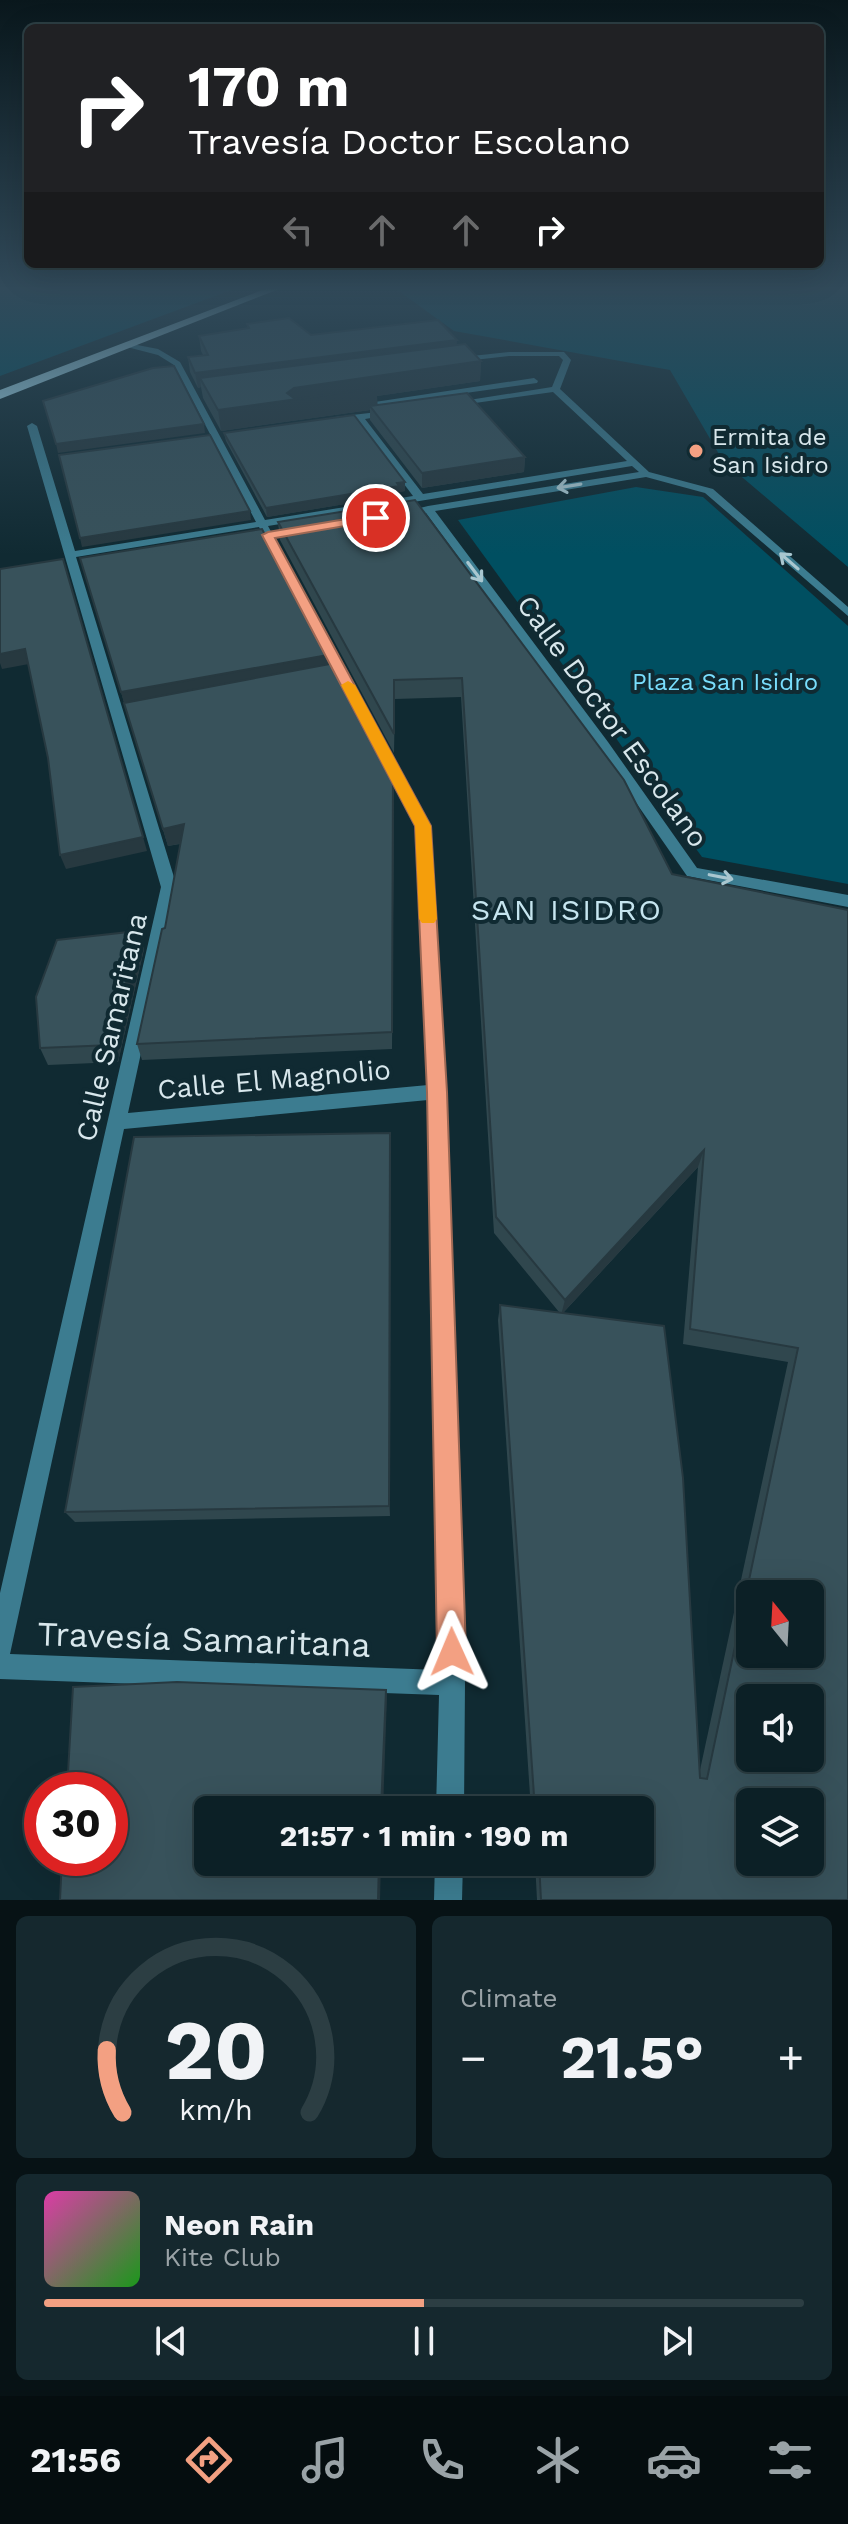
<!DOCTYPE html>
<html lang="en">
<head>
<meta charset="utf-8">
<style>
  body { margin:0; font-family:"Work Sans",sans-serif; background:#15282e; color:#f1f3f6; height:100vh; display:flex; flex-direction:column; font-size:30px; white-space:nowrap }
  * { box-sizing:border-box; margin:0 }
  p { font-size:26px; color:#9aa3a7 }
  .icon { flex:none; width:44px; height:44px; fill:none; stroke:currentColor; stroke-width:2; stroke-linecap:round; stroke-linejoin:round }
  .map { position:relative; height:1900px; overflow:hidden }
  .side { display:flex; flex-direction:column; gap:16px; padding:16px; background:#071215; flex:1 }
  .side>* { flex:none }
  .banner { position:absolute; left:24px; top:24px; width:800px; height:244px; border-radius:12px; box-shadow:0 8px 32px #0002,0 0 0 2px #2c3e43; background:#202124; color:#fff; overflow:hidden }
  .needle { width:52px; rotate:342deg }
  .buttons { position:absolute; left:736px; top:1580px; display:grid; gap:16px }
  .buttons a { display:grid; place-items:center; width:88px; height:88px; border-radius:12px; background:#0c2026; box-shadow:0 8px 32px #0002,0 0 0 2px #2c3e43; font-size:40px }
  .speed { position:absolute; left:24px; top:1772px; display:flex; gap:16px; font-size:40px; font-weight:700; text-align:center }
  .speed>* { display:grid; place-content:center; width:104px; height:104px; border-radius:50%; background:#0c2026; box-shadow:0 8px 32px #0002,0 0 0 2px #2c3e43; line-height:1 }
  .speed .limit { border:12px solid #d22; background:#fff; color:#111 }
  .pin { position:absolute; display:grid; place-items:center; width:68px; height:68px; color:#fff; margin:-34px; border:4px solid #fff; border-radius:50%; box-shadow:0 2px 8px #0007 }
  .me { position:absolute; width:88px; margin:-44px; rotate:359deg; stroke-linejoin:round; filter:drop-shadow(0 0 6px #0008) }
  .turn { display:flex; align-items:center; gap:28px; height:168px; padding:0 32px; font-size:36px }
  .turn .icon { width:104px; height:104px; stroke-width:2.5 }
  .turn b { display:block; font-size:56px; line-height:68px }
  .lanes { display:flex; align-items:center; height:76px; padding:0 32px; background:#0003; justify-content:center; gap:40px; direction:ltr }
  .lanes .off { opacity:.35 }
  .big { font-size:60px; font-weight:700; line-height:1.1 }
  .side .tile { flex:1; display:flex; flex-direction:column; justify-content:center; gap:12px; min-width:0; padding:0 28px; border-radius:12px; background:#15282e }
  .side .dial { align-items:center; gap:0 }
  .dial svg { height:208px; overflow:visible; fill:none; stroke:#2c3e43; stroke-width:7; stroke-linecap:round; text-anchor:middle }
  .dial text { fill:#f1f3f6; stroke:none }
  .song { display:flex; align-items:center; gap:24px }
  .cover { width:96px; height:96px; border-radius:12px; background:linear-gradient(135deg,hsl(320 70% 55%),hsl(120 70% 35%)) }
  .played { height:8px; border-radius:4px; background:linear-gradient(90deg,#f3a082 50%,#2c3e43 50%) }
  .keys { display:flex; justify-content:space-around; direction:ltr }
  .heat { display:flex; justify-content:space-between; align-items:center; font-size:44px; direction:ltr }
  .side .tiles { flex:1; display:grid; gap:16px; grid-template-columns:1fr 1fr }
  .tile:last-child { grid-column:span 2 }
  .trip { position:absolute; left:194px; top:1796px; width:460px; height:80px; border-radius:12px; background:#0c2026; box-shadow:0 8px 32px #0002,0 0 0 2px #2c3e43; font-weight:700; line-height:80px; text-align:center }
  .menu { display:flex; height:128px; justify-content:space-around; align-items:center; background:#050d0f; color:#9aa3a7 }
  .menu .icon { width:56px; height:56px }
  .menu .current { color:#f3a082 }
  .menu b { font-size:36px; color:#f1f3f6 }
  .map>svg:first-child { display:block }
</style>
</head>
<body>
<div class="map">
<svg width="848" height="1900" viewBox="0 0 848 1900">
  <rect width="100%" height="100%" fill="#102a32"/>
  <g fill="#004f61">
    <polygon points="0,289 234,289 0,376"/>
    <polygon points="396,289 848,289 848,567 723,461 670,370 454,331"/>
    <polygon points="636,487 703,497 848,626 848,884 702,857 458,520"/>
  </g>
  <g fill="none" stroke-linecap="round" stroke-linejoin="round">
    <g fill="#3c7c90" fill-rule="evenodd">
      <path d="M127,343L158,349L180,362L265,520L413,496L356,420L332,422L330,420L335,417L395,410V414L365,419L423,494L627,461L553,392L454,406L450,403L552,387L563,360L559,356H509L456,362L453,358L509,352H564L571,360L560,389L649,472L713,489L848,607V616L705,493L646,477L435,511L608,742L697,868L848,895V907L687,876L598,748L426,513L405,516L400,513L428,506L639,472L632,466L268,526L430,826L446,1092L465,1683L464,1810H436L439,1695L0,1679V1593L161,887L27,426L32,423L37,426L75,551L256,522L174,365L158,355L127,347ZM259,527L416,826L428,1085L128,1113L177,887L76,557ZM428,1100L439,1670L10,1654L124,1129Z"/>
      <polygon points="534,378 538,381 537,383 359,408 355,405"/>
      <polygon points="435,1862 463,1862 462,1900 434,1900"/>
    </g>
    <polygon fill="#b0e9fc" fill-rule="evenodd" points="265,289 279,289 0,399 0,390"/>
  </g>
  <g fill="#30474e" fill-rule="evenodd">
    <polygon points="247,324 311,335 456,345 481,361 480,381 377,396 377,405 525,457 524,472 422,488 370,420 370,410 221,431 203,398 201,387 198,388 190,372 188,357 203,355 201,351 199,336 248,328"/>
    <polygon points="224,433 405,482 405,491 399,492 399,495 267,517 226,441"/>
    <path d="M415,500L672,874L848,910V1900H537L535,1862H640V1810H531L498,1320L500,1305L559,1312L494,1233L461,697L395,699L394,753L280,540L278,522ZM698,1167L683,1344L788,1362L700,1770L563,1313Z"/>
    <polygon points="84,571 328,655 329,664 394,790 392,1049 142,1060 137,1044 165,928 180,844 168,846"/>
    <polygon points="138,931 144,949 118,1062 48,1065 40,1048"/>
    <polygon points="390,1133 390,1516 75,1522 65,1512"/>
  </g>
  <g fill="#273940">
    <polygon points="457,340 456,354 200,378 201,387 198,388 195,373"/>
    <polygon points="481,361 480,381 377,396 378,409 370,406 370,410 221,431 218,410 287,393 294,388"/>
    <polygon points="204,424 205,433 58,453 56,444"/>
    <polygon points="525,457 524,472 422,488 422,473"/>
    <polygon points="405,482 405,491 399,492 399,495 267,517 266,508"/>
    <polygon points="250,511 251,520 82,547 80,538"/>
    <polygon points="25,649 29,664 2,669 0,663 0,654"/>
    <polygon points="328,655 329,669 125,707 121,692"/>
    <polygon points="393,772 394,790 392,1049 392,1032"/>
    <polygon points="184,824 188,842 168,846 163,829"/>
    <polygon points="143,837 147,851 66,869 60,855"/>
    <polygon points="138,931 144,949 118,1062 112,1045"/>
    <polygon points="390,1133 391,1149 390,1516 389,1506"/>
    <polygon points="704,1150 698,1167 561,1315 565,1300"/>
    <polygon points="386,1690 387,1696 383,1810 381,1810"/>
    <polygon points="379,1862 381,1862 380,1900 378,1900"/>
  </g>
  <g fill="#38525b" stroke="#273940" stroke-width="2" fill-rule="evenodd">
    <polygon points="289,318 311,335 438,320 457,340 195,373 188,357 208,355 199,336 249,328 247,324"/>
    <polygon points="465,344 481,361 294,388 287,393 295,399 377,388 218,410 200,378"/>
    <polygon points="174,366 204,424 56,444 43,401 153,368"/>
    <polygon points="467,393 525,457 422,473 370,406"/>
    <polygon points="354,415 405,482 397,483 399,486 266,508 224,433"/>
    <polygon points="210,435 250,511 80,538 59,455"/>
    <path d="M415,500L624,780L672,874L848,910V1900H541L539,1862H640V1810H535L500,1305L664,1326L683,1478L700,1778L707,1779L798,1348L690,1329L704,1150L565,1300L496,1217L462,678L394,680V734L278,522ZM750,1594H810V1654H750ZM750,1698H810V1758H750ZM750,1802H810V1862H750Z"/>
    <polygon points="262,529 328,655 121,692 80,558"/>
    <polygon points="63,559 143,837 60,855 48,758 25,649 0,654 0,569"/>
    <polygon points="335,663 393,772 392,1032 137,1044 162,929 165,928 184,824 163,829 124,703"/>
    <polygon points="138,931 112,1045 40,1048 36,997 57,940"/>
    <polygon points="390,1133 389,1506 65,1512 134,1137"/>
    <polygon points="177,1682 386,1690 381,1810 208,1810 208,1862 379,1862 378,1900 60,1900 62,1858 110,1858 110,1790 67,1790 73,1687"/>
  </g>
  <defs><path id="oneway-shaft" d="M-6 0H5M1.5-3L5.5 0L1.5 3" fill="none" stroke-width="1.6" stroke-linecap="round" stroke-linejoin="round" transform="scale(2)"/></defs>
  <g stroke="#a9c7d0">
    <use href="#oneway-shaft" transform="translate(569 486) rotate(171)"/>
    <use href="#oneway-shaft" transform="translate(789 561) rotate(-139)"/>
    <use href="#oneway-shaft" transform="translate(475 572) rotate(53)"/>
    <use href="#oneway-shaft" transform="translate(721 877) rotate(11)"/>
  </g>
  <linearGradient id="sky" x2="0" y2="1"><stop stop-color="#09171c"/><stop offset="0.52" stop-color="#314a5a"/><stop offset="1" stop-color="#314a5a" stop-opacity="0"/></linearGradient>
  <rect width="848" height="555" fill="url(#sky)"/>
  <polygon fill="#f3a082" stroke="#9e6854" stroke-width="2" points="376,514 380,515 380,520 275,538 431,826 447,1092 466,1652 462,1662 452,1666 441,1662 437,1652 427,1092 415,826 262,535 268,532"/>
  <polygon fill="#f59e0b" points="348,681 355,685 431,826 437,919 434,923 422,923 419,919 415,826 341,685"/>
  <circle fill="#f3a082" stroke="#102a32" stroke-width="3" cx="696" cy="451" r="8"/>
  <g text-anchor="middle" stroke-width="8" stroke-linejoin="round" paint-order="stroke">
    <g font-size="24" fill="#d8e7ec" stroke="#102a32" text-anchor="start">
      <text x="712" y="445">Ermita de<tspan x="712" dy="28">San Isidro</tspan></text>
    </g>
    <g font-size="24" fill="#79defd" stroke="#102a32">
      <text x="725" y="690">Plaza San Isidro</text>
    </g>
    <g font-size="28" fill="#d8e7ec" stroke="#102a32">
      <text transform="translate(613 721) rotate(54)" y="10">Calle Doctor Escolano</text>
      <text transform="translate(111 1027) rotate(-77)" y="10">Calle Samaritana</text>
      <text transform="translate(274 1079) rotate(-5)" y="10">Calle El Magnolio</text>
    </g>
    <g font-size="30" letter-spacing="2" fill="#c6e5ef" stroke="#102a32">
      <text x="567" y="920">SAN ISIDRO</text>
    </g>
    <g font-size="34" fill="#d8e7ec" stroke="#102a32">
      <text transform="translate(204 1639) rotate(2)" y="12">Travesía Samaritana</text>
    </g>
  </g>
</svg>
<div class="buttons">
<a><svg class="needle" viewBox="-14 -14 28 28"><path d="M0-13l5 13h-10z" fill="#e53935"/><path d="M0 13l5-13h-10z" fill="#9aa3a7"/></svg></a>
<a><svg class="icon" aria-label="sound" viewBox="0 0 24 24"><path d="M4 9h4l5-4v14l-5-4H4zM17 9q2 3 0 6"/></svg></a>
<a><svg class="icon" aria-label="layers" viewBox="0 0 24 24"><path d="M12 4l9 5-9 5-9-5zM3 14l9 5 9-5"/></svg></a>
</div>
<div class="speed"><div class="limit">30</div></div>
<div class="pin" style="left:376px;top:518px;background:#d93025"><svg class="icon" aria-label="arrive" viewBox="0 0 24 24"><path d="M6 21V4h12l-3 4 3 4H6"/></svg></div>
<svg class="me" style="left:452px;top:1652px" viewBox="-20 -20 40 40"><path d="M0-17L14 15 0 8-14 15z" fill="#f3a082" stroke="#fff" stroke-width="4"/></svg>
<div class="trip">21:57 · 1 min · 190 m</div>
<div class="banner">
<div class="turn"><svg class="icon" aria-label="right" viewBox="0 0 24 24"><path d="M7 20v-9h11M14 6l5 5-5 5"/></svg><div><b>170 m</b>Travesía Doctor Escolano</div></div>
<div class="lanes"><svg class="icon off" aria-label="left" viewBox="0 0 24 24"><path d="M17 20v-9H6M10 6l-5 5 5 5"/></svg><svg class="icon off" aria-label="ahead" viewBox="0 0 24 24"><path d="M12 20V5M6 11l6-6 6 6"/></svg><svg class="icon off" aria-label="ahead" viewBox="0 0 24 24"><path d="M12 20V5M6 11l6-6 6 6"/></svg><svg class="icon" aria-label="right" viewBox="0 0 24 24"><path d="M7 20v-9h11M14 6l5 5-5 5"/></svg></div>
</div>
</div>
<section class="side">
<div class="tiles">
<div class="tile dial"><svg viewBox="0 0 100 80">
<path d="M14 69A42 42 0 1 1 86 69"/>
<path d="M14 69A42 42 0 0 1 8 45" stroke="#f3a082"/>
<text x="50" y="56" font-size="32" font-weight="700">20</text>
<text x="50" y="72" font-size="11">km/h</text>
</svg></div>
<div class="tile"><p>Climate</p>
<div class="heat"><a>−</a><b class="big">21.5°</b><a>+</a></div>
</div>
<div class="tile">
<div class="song"><i class="cover"></i><div><b>Neon Rain</b><p>Kite Club</p></div></div>
<div class="played"></div>
<div class="keys"><svg class="icon" aria-label="previous" viewBox="0 0 24 24"><path d="M18 5L8 12l10 7zM5 5v14"/></svg><svg class="icon" aria-label="pause" viewBox="0 0 24 24"><path d="M8 5v14M16 5v14"/></svg><svg class="icon" aria-label="next" viewBox="0 0 24 24"><path d="M6 5l10 7-10 7zM19 5v14"/></svg></div>
</div>
</div>
</section>
<nav class="menu">
<b>21:56</b>
<svg class="icon current" aria-label="directions" viewBox="0 0 24 24"><path d="M12 3l9 9-9 9-9-9zM9 14v-3h6M13 9l2 2-2 2"/></svg>
<svg class="icon" aria-label="music" viewBox="0 0 24 24"><path d="M9 18V5l10-2v13"/><circle cx="6" cy="18" r="3"/><circle cx="16" cy="16" r="3"/></svg>
<svg class="icon" aria-label="phone" viewBox="0 0 24 24"><path d="M5 4h4l2 5-3 2q2 4 5 5l2-3 5 2v4C11 20 4 13 5 4z"/></svg>
<svg class="icon" aria-label="climate" viewBox="0 0 24 24"><path d="M12 3v18M4 7l16 10M4 17L20 7"/></svg>
<svg class="icon" aria-label="car" viewBox="0 0 24 24"><path d="M5 17H2v-5l4-1 3-4h7l3 4 3 1v5h-3M9 17h6M6 11h13"/><circle cx="7" cy="17" r="2"/><circle cx="17" cy="17" r="2"/></svg>
<svg class="icon" aria-label="filters" viewBox="0 0 24 24"><path d="M4 7h16M4 17h16"/><circle cx="9" cy="7" r="2"/><circle cx="15" cy="17" r="2"/></svg>
</nav>
</body>
</html>
